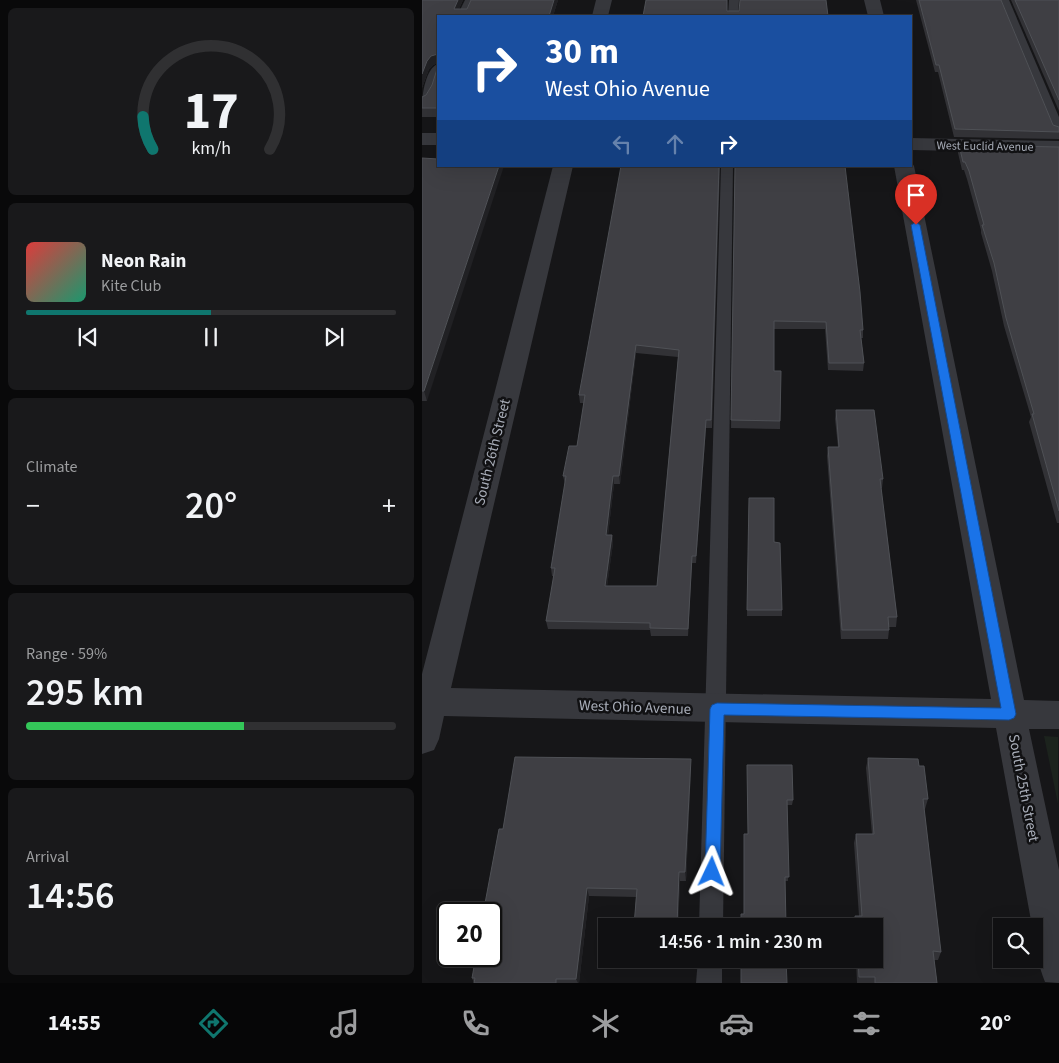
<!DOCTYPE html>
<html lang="en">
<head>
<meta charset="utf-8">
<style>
  body { margin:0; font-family:"Source Sans 3",sans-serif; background:#19191b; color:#f1f3f6; height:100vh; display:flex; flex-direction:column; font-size:19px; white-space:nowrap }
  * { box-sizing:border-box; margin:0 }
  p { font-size:16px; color:#9c9d9f }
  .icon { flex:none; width:28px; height:28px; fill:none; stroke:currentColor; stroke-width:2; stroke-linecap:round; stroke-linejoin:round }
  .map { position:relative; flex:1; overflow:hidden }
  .panel { display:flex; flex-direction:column; gap:8px; padding:8px; background:#09090a; width:422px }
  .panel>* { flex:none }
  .hud { position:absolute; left:15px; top:15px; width:475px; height:152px; border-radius:0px; box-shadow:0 5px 20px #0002,0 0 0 1px #303032; background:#1a4fa0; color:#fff; overflow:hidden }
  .tools { position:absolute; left:571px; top:918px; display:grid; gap:10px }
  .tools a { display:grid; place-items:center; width:50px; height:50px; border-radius:0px; background:#101012; box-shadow:0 5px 20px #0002,0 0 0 1px #303032; font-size:25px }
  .speed { position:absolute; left:15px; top:902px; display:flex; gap:10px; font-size:25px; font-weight:700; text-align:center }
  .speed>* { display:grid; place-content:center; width:65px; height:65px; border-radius:50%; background:#101012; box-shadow:0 5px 20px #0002,0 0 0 1px #303032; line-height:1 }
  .speed .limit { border:2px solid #111; border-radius:8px; background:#fff; color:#111 }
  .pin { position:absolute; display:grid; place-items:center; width:42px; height:42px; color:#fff; margin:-51px -21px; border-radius:50% 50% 50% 0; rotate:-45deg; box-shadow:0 0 5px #0007 }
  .pin .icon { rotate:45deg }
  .me { position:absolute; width:55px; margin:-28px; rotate:2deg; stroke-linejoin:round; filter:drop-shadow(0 0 4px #0008) }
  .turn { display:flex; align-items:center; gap:18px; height:105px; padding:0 25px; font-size:22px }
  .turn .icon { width:65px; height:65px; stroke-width:2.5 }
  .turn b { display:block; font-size:35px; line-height:42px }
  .lanes { display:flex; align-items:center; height:48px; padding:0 25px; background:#0003; justify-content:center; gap:25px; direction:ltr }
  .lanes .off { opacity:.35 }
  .big { font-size:38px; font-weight:600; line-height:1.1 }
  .panel .card { flex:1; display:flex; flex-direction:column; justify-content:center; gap:8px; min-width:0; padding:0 18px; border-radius:8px; background:#19191b }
  .panel .dial { align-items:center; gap:0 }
  .dial svg { height:130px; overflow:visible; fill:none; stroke:#303032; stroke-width:7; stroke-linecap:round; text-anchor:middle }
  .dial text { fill:#f1f3f6; stroke:none }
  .song { display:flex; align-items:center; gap:15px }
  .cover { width:60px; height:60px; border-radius:8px; background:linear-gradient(135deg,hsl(0 70% 55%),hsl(160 70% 35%)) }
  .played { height:5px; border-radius:2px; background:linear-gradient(90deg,#0f766e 50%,#303032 50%) }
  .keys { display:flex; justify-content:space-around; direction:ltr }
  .heat { display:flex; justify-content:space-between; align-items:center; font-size:28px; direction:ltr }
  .charge { height:8px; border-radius:4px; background:linear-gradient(90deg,#34c759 59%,#303032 0) }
  .trip { position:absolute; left:176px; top:918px; width:285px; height:50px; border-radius:0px; background:#101012; box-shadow:0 5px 20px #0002,0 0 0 1px #303032; font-weight:600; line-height:50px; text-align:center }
  .dock { display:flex; height:80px; justify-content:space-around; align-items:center; background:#060607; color:#9c9d9f }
  .dock .icon { width:35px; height:35px }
  .dock .selected { color:#0f766e }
  .dock b { font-size:22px; color:#f1f3f6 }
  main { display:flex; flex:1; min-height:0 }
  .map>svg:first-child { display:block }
</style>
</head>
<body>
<main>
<section class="panel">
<div class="card dial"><svg viewBox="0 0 100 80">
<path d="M14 69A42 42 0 1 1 86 69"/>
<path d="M14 69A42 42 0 0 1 8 49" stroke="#0f766e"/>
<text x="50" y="56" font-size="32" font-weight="700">17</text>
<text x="50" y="72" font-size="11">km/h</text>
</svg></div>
<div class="card">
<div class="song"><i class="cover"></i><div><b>Neon Rain</b><p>Kite Club</p></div></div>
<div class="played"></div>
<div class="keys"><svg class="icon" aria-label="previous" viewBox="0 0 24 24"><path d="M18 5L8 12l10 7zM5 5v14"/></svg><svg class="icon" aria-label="pause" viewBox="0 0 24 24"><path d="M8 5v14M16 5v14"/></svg><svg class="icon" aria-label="next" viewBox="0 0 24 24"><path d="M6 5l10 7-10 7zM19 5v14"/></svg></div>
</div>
<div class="card"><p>Climate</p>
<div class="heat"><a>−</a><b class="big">20°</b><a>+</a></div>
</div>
<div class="card"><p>Range · 59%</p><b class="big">295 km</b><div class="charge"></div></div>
<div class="card"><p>Arrival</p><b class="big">14:56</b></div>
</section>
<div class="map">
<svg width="637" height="983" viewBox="0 0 637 983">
  <rect width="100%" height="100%" fill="#161618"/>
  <polygon fill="#1c231d" points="622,736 636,737 636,804"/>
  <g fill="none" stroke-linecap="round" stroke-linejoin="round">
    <g fill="#37383d" fill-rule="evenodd">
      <polygon points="43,0 53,0 45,16 35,16"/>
      <polygon points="307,0 317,0 316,16 306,16"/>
      <polygon points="577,0 587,0 637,117 637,135 631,132"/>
      <path d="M16,64C17,74 12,102 0,105C0,94 4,68 16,64Z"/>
      <polygon points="299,166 311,166 301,926 277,926"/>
      <polygon points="276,959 300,959 300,983 274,983"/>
    </g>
    <g fill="#37383d" fill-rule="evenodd">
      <polygon points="174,0 190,0 186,16 170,16"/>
      <polygon points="442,0 458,0 462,16 446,16"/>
      <rect x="0" y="133" width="16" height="12"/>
      <polygon points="489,138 637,141 637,153 489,150"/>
      <path d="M489,162L492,166L602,700L637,701V729H607L637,870V983L623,982C616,964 612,946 612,926H610L574,728L22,716L17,739L12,750L0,754V674L131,166H151L29,688L569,699L472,166H489Z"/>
    </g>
  </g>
  <g fill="#323236" fill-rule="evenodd">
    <polygon points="0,0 41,0 37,9 45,9 49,0 136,0 131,16 16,16 16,117 0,117 0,97 4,95 10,85 16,66 16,63 11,65 7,69 0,88"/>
    <polygon points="494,0 579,0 631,125 637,132 637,139 532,137 516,72 513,72"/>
    <polygon points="589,0 637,0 637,111"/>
    <polygon points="537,145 637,147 637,523 635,523 607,422 609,417 582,326 570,271 559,233 559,230 545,179 542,170 540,170 536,153"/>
    <polygon points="0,158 5,401 0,401"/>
    <path d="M298,166L290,428H284L274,563H270L266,636H229L228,630L126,629L124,621L132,576H130L129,568L143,484L141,476L155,446L162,403H158L157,395ZM214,353L256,357L235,586H185L191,543L190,535H186L192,484H198Z"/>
    <polygon points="313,166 441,330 441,338 439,338 442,363 441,371 406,370 403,329 352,329 352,371 359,371 358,429 309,428"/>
    <polygon points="414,410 461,479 460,488 459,488 475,617 474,627 467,627 467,630 466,639 419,639 405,456 406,447 416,447 413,419"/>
    <polygon points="327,498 352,542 360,610 360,616 325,616"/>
    <polygon points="446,758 497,766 506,799 503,809 502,809 519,952 516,960 512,960 515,983 435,983 434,959 452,959 452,926 432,926 431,924 433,916 437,916 432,843 434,834 450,834 444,768"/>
    <polygon points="325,765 371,800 370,805 365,805 366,881 363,881 322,914 326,834"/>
    <polygon points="269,768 264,881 258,881 256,926 212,926 214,897 167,896 157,983 52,983 50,978 81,829"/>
  </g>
  <g fill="#212124">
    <polygon points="36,0 41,0 34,16 32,9"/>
    <polygon points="132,0 136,0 131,16 127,16"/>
    <polygon points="16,54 16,63 11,65 7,69 0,88 0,74 5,61 9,56"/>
    <polygon points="77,166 82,166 5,401 2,391"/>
    <polygon points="214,345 214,353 198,484 197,476"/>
    <polygon points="284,420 284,428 274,563 274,556"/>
    <polygon points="191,476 192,484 185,543 184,535"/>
    <polygon points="190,535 191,543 184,594 183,586"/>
    <polygon points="270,556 270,563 266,636 266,629"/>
    <polygon points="269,759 269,768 264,881 263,872"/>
    <polygon points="257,872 258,881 256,926 255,926"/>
    <polygon points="165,888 167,896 157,983 156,983 154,979"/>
  </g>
  <g fill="#3f3f44" stroke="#4f5156" fill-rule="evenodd">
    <polygon points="0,0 36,0 32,9 45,9 49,0 132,0 127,16 16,16 16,108 0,108 0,97 4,95 10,85 16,66 16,54 9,56 5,61 0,74"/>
    <polygon points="224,0 305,0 305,11 317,11 318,0 404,0 406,16 221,16"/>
    <polygon points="497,0 579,0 631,125 637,127 637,132 533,129 517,65 514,65"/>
    <polygon points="593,0 637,0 637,100"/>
    <polygon points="537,145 637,147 637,511 610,414 612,414 584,318 572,263 560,225 562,225 547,171 543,162 541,162"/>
    <polygon points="0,158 16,159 16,166 77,166 2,391 0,391"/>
    <path d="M199,166H297L289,420H284L274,556H270L266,629L228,628V623L124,621L133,568H129L144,476H141L147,446H155L163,395H157ZM214,345L257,350L235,586H183L190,535H184L191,476H197Z"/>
    <polygon points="313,166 423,166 438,292 441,330 438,330 442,363 407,363 404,322 352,321 352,371 359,371 358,421 309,420"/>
    <polygon points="414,410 452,410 461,479 458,479 475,617 466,617 467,630 420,630 406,447 417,447"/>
    <polygon points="327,498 352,498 352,542 358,543 360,610 325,610"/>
    <polygon points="93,757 269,759 263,872 257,872 255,926 212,926 215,889 165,888 154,979 134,979 134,983 52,983 53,978 50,978 54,956 69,956 69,914 61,914 77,829 81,829"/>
    <polygon points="446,758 496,759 497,766 502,766 506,799 501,799 519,952 511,951 515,983 453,983 453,977 437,977 436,959 452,959 452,926 434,926 433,916 440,916 434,834 452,834"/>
    <polygon points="325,765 370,765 371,800 365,800 367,877 363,877 364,926 319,926 319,914 322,914 322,834 326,834"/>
    <polygon points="319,959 364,959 365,983 319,983"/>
  </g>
  <polygon fill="#1a73e8" stroke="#114b97" points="494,222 498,225 594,714 592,718 587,720 302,715 298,872 296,877 290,879 285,877 283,872 288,709 290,705 295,703 579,708 489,225"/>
  <g text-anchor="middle" stroke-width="5" stroke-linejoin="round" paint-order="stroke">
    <g font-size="12" fill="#a8adb8" stroke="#111113">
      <text transform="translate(563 146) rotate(1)" y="4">West Euclid Avenue</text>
    </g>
    <g font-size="15" fill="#a8adb8" stroke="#111113">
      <text transform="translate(70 452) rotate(-76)" y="5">South 26th Street</text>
      <text transform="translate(213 707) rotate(2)" y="5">West Ohio Avenue</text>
      <text transform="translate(602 788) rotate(79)" y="5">South 25th Street</text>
    </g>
  </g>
</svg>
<div class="tools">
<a><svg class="icon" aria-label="search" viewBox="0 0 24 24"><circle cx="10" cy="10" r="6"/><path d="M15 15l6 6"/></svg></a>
</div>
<div class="speed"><div class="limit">20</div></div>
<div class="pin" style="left:494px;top:225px;background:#d93025"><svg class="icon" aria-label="arrive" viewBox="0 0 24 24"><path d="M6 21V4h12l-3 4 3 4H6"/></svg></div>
<svg class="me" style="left:290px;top:872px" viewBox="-20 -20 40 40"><path d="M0-17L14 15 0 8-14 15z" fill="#1a73e8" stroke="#fff" stroke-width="4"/></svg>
<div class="trip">14:56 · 1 min · 230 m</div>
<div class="hud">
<div class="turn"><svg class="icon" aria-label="right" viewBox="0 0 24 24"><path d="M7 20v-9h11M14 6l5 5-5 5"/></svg><div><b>30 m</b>West Ohio Avenue</div></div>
<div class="lanes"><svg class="icon off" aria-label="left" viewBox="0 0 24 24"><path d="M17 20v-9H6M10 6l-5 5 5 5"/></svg><svg class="icon off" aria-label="ahead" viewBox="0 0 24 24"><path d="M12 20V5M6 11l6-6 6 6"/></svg><svg class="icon" aria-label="right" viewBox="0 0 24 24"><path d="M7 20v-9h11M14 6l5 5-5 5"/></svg></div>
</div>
</div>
</main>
<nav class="dock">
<b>14:55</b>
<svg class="icon selected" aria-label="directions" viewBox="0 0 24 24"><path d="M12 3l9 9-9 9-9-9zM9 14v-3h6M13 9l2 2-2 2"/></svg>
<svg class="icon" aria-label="music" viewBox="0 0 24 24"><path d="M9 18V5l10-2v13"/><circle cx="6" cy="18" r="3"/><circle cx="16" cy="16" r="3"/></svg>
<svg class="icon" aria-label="phone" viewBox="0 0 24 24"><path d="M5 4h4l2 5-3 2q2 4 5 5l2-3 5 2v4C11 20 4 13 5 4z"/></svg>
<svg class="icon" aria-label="climate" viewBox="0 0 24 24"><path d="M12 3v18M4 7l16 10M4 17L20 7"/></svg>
<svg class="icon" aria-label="car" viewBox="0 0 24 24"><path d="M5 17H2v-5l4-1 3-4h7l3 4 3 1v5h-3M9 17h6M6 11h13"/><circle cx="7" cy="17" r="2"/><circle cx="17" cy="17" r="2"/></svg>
<svg class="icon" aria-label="filters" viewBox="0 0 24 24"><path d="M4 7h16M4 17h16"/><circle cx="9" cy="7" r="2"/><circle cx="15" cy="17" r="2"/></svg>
<b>20°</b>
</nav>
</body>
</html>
